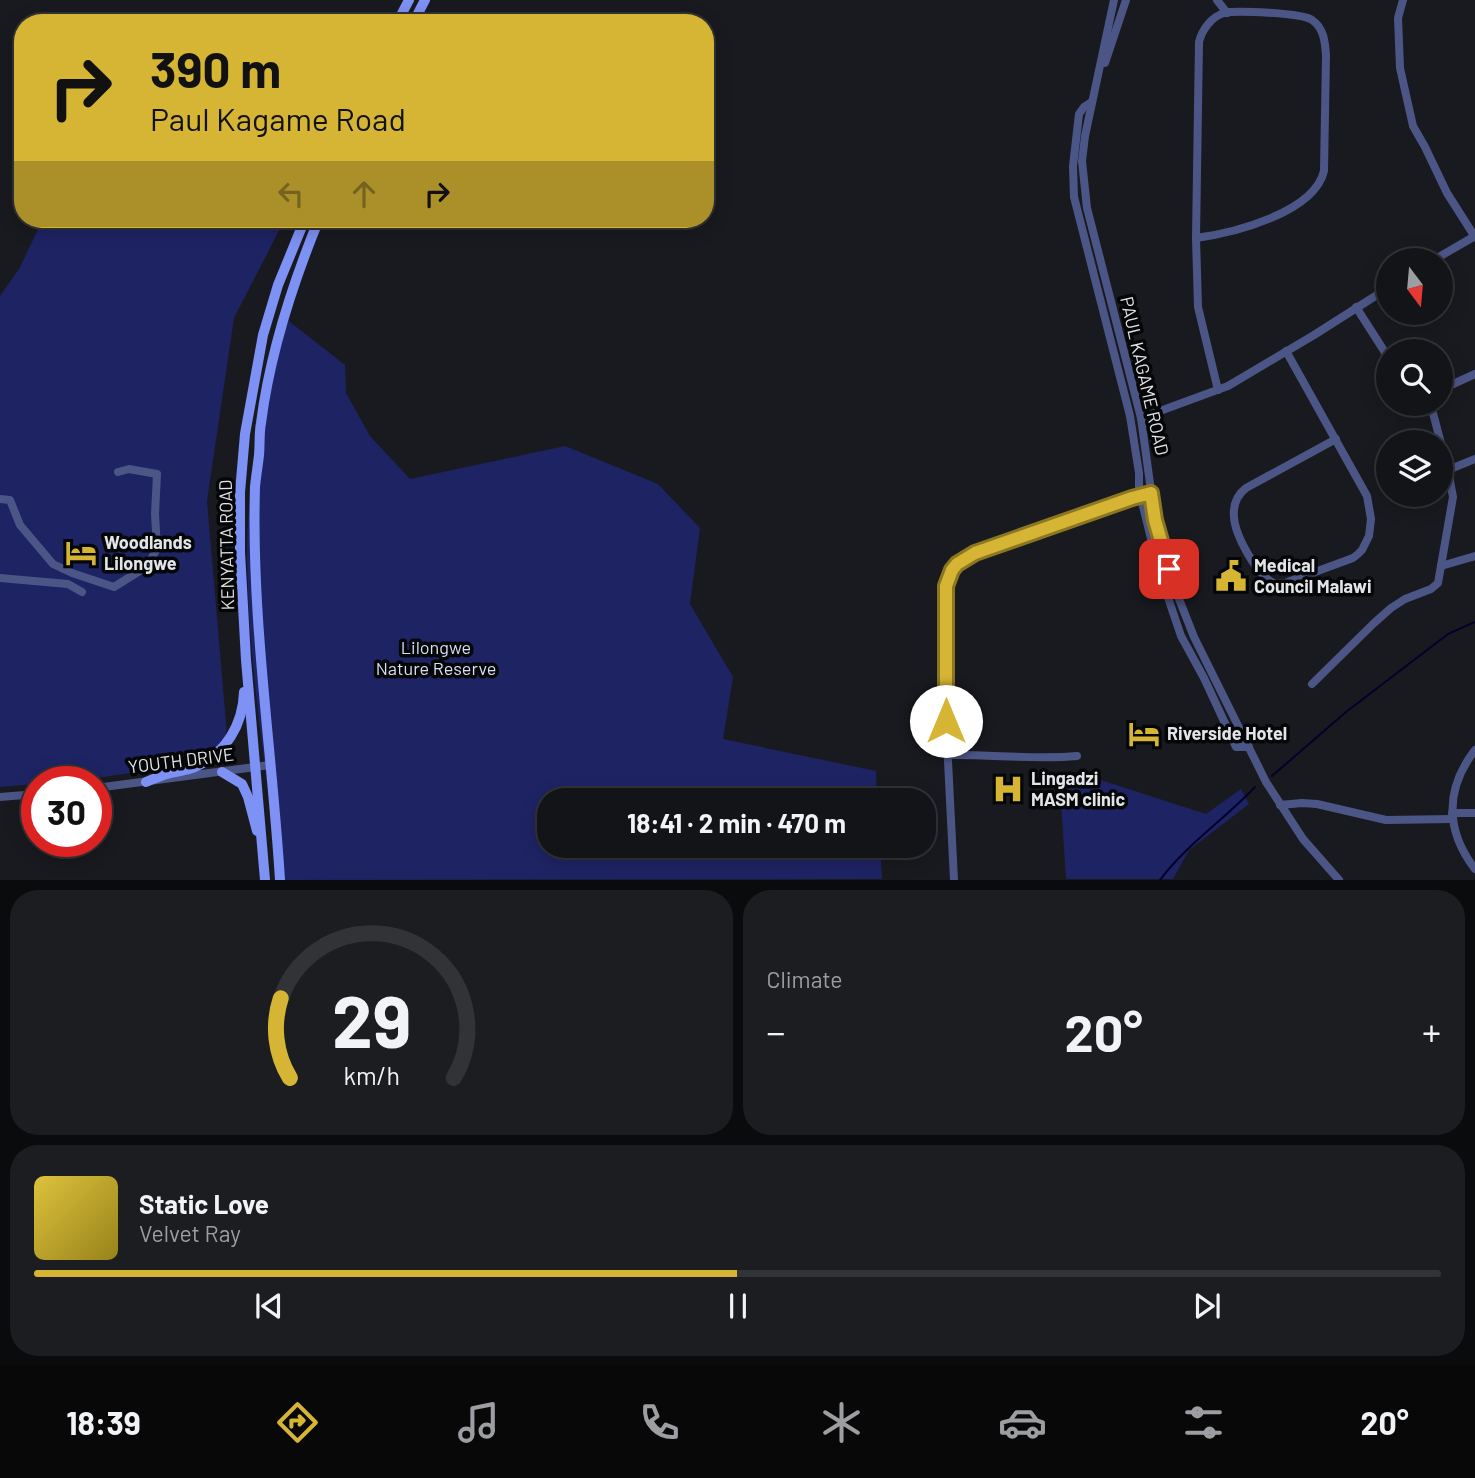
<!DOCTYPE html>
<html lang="en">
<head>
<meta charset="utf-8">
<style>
  body { margin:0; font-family:Barlow,sans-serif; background:#1c1d20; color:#f1f3f6; height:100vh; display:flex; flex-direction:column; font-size:26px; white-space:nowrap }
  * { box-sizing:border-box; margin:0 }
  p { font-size:23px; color:#9d9ea1 }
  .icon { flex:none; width:38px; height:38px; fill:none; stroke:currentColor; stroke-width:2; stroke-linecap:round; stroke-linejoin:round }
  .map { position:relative; height:880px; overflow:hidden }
  .drawer { display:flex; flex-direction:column; gap:10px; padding:10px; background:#0a0b0d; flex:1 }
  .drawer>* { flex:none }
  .top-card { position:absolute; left:14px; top:14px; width:700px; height:214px; border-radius:28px; box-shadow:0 4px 18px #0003,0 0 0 2px #323336; background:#d6b534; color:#111; overflow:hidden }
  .needle { width:46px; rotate:164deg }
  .fabs { position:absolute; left:1376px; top:248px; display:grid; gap:14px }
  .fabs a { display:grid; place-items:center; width:77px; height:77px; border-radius:50%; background:#131417; box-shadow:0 4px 18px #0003,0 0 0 2px #323336; font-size:35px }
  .speed { position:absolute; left:21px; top:766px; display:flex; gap:14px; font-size:35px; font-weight:700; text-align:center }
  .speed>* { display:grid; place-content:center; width:91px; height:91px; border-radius:50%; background:#131417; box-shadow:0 4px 18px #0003,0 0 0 2px #323336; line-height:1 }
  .speed .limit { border:10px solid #d22; background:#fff; color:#111 }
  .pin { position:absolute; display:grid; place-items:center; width:60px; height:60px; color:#fff; margin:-30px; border-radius:14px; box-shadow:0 4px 10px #0006 }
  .me { position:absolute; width:77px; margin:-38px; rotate:0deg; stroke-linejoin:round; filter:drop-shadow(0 0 5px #0008) }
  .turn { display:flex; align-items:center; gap:24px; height:147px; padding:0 21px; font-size:32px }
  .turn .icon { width:91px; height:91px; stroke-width:2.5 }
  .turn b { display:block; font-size:49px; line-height:60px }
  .lanes { display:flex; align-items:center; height:66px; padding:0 21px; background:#0003; justify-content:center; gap:35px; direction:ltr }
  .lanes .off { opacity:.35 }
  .big { font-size:52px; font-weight:700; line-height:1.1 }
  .drawer .widget { flex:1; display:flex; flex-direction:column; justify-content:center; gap:10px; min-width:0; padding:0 24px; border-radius:28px; background:#1c1d20 }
  .drawer .dial { align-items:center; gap:0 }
  .dial svg { height:182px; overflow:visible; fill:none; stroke:#323336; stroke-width:7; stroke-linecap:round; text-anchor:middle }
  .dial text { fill:#f1f3f6; stroke:none }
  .song { display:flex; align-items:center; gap:21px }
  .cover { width:84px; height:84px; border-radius:10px; background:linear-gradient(135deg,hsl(50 70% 55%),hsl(50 70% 35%)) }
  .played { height:7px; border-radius:4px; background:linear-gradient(90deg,#d6b534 50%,#323336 50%) }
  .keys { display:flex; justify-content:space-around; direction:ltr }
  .heat { display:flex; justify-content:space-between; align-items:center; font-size:38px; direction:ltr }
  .drawer .tiles { flex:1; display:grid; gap:10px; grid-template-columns:1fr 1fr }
  .widget:last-child { grid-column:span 2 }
  .trip { position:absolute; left:537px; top:788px; width:399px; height:70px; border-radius:28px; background:#131417; box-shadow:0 4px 18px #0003,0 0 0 2px #323336; font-weight:700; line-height:70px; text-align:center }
  .menu { display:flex; height:112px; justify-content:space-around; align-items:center; background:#080809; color:#9d9ea1 }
  .menu .icon { width:49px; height:49px }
  .menu .on { color:#d6b534 }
  .menu b { font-size:32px; color:#f1f3f6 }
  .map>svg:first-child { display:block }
</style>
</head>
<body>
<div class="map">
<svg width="1475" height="880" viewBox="0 0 1475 880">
  <rect width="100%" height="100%" fill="#191a1f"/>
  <g fill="#1e2364">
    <polygon points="43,219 285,219 234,318 207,501 229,758 97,778 37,782 37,784 0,787 0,296 19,269"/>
    <path d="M281,315L345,365L346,393L370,436L410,479L565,446L658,484L700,528L690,604L733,677L723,739L876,771L877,800H550V845H880L882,879L279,880C267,772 248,665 247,557C247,475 266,395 281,315Z"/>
    <polygon points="1059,771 1085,775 1206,814 1241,789 1249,804 1189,850 1173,879 1066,879"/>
  </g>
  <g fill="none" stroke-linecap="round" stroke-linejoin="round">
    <g stroke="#04002d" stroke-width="2">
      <polyline points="1272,776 1346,712 1448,634 1475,622"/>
      <path d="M1160,880C1187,844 1225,819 1255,787"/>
    </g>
    <g stroke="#4c5686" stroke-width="8">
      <polyline points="1114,0 1085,136 1082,161 1087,208 1141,418 1155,520 1162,546 1179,599 1194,637 1266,782 1303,839 1339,880"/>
      <polyline points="1217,0 1227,13"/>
      <polyline points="1403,0 1398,18 1400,68 1413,126 1425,147 1447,193 1475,237"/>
      <polyline points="1105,63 1126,0"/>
      <polyline points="1092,102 1084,107 1079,114 1073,166 1074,197 1130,416 1139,473 1139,490 1159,571 1181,636 1204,678 1236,747 1249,747"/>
      <path d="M1196,238C1233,233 1314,213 1324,171L1326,55C1325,42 1324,28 1312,20C1302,13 1236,10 1224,13C1211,17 1202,30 1199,42L1196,238L1198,307L1218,390"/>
      <polyline points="1432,261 1475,236"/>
      <polyline points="1356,307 1388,357"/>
      <path d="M1286,351L1367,496L1371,519L1369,536L1362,550L1358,554L1353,558L1285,583C1281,584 1279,584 1274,583C1257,576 1235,535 1234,517C1233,505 1237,495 1246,488L1336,439"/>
      <polyline points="1440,390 1475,374"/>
      <polyline points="1141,418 1228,386 1314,335 1388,288"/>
      <polyline points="1448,470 1475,459"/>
      <polyline points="0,499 10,500 20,525 53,564 72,573 114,587 146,567 157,549 155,514 157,474 129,469 118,472"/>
      <polyline points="1441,566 1475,556"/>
      <polyline points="0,578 68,584 82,592"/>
      <polyline points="1312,684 1373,624 1391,608 1405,599 1431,589 1438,583 1453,497 1448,470 1433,413 1428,404"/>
      <path d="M1475,750C1445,789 1445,830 1475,869"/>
      <path d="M947,755C991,754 1034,760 1077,756"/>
      <polyline points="96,788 270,765"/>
      <polyline points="0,797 37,794"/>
      <polyline points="1280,805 1302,803 1317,804 1386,820 1452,819"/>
      <polyline points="1452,813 1475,813"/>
      <polyline points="954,880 946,721 946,586 952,570 957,564 975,553 1145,494"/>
    </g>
    <g stroke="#7e91f5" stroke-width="10">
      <polyline points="397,23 409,0"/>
      <polyline points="413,23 425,0"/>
      <polyline points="222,772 242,784 248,797 257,831"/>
      <path d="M146,782C153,779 160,776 167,774C176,771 186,771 195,767C226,754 243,724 244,692"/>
      <polyline points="265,880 246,660 240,552 240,492 245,434 263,335 278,285 305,219"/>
      <path d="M280,880C272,749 251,618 255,487C256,476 258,465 259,455C260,444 259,433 261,423C270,352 292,285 319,219"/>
    </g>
  </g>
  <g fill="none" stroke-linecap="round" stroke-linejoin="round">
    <defs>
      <polyline id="route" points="946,721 946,586 952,570 957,564 975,553 1132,498 1151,493 1155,520 1169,569"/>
    </defs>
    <use href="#route" stroke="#8b7622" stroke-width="18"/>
    <use href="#route" stroke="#d6b534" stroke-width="12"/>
  </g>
  <defs>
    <symbol id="hotel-bare" viewBox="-9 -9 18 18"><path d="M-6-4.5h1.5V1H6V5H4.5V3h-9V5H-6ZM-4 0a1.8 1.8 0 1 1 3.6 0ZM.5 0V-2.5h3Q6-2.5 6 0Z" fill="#d6b534" stroke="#050607" stroke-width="2.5" paint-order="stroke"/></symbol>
    <symbol id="civic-bare" viewBox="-9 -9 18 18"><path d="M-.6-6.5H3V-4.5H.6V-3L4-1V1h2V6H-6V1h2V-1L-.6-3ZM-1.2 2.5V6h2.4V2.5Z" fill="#d6b534" stroke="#050607" stroke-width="2.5" paint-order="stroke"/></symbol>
    <symbol id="hospital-bare" viewBox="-9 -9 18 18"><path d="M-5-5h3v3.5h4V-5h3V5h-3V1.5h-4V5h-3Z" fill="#d6b534" stroke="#050607" stroke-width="2.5" paint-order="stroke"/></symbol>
  </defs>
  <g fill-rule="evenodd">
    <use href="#hotel-bare" x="59" y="531" width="44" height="44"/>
    <use href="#civic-bare" x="1209" y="554" width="44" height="44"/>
    <use href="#hotel-bare" x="1122" y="712" width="44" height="44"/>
    <use href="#hospital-bare" x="986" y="767" width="44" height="44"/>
  </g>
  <g text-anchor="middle" stroke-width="7" stroke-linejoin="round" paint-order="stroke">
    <g font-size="18" fill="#e3e4e7" stroke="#050607">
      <text transform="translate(1144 376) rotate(77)" y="6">PAUL KAGAME ROAD</text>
      <text transform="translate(227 545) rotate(-91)" y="6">KENYATTA ROAD</text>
      <text transform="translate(181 761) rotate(-7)" y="6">YOUTH DRIVE</text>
    </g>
    <g font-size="18" font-weight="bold" fill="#e3e4e7" stroke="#050607" text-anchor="start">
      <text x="104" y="549">Woodlands<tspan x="104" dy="21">Lilongwe</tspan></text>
      <text x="1254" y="572">Medical<tspan x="1254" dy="21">Council Malawi</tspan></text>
      <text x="1167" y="740">Riverside Hotel</text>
      <text x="1031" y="785">Lingadzi<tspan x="1031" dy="21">MASM clinic</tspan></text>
    </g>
    <g font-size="18" fill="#d9dff4" stroke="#050607">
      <text x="436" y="654">Lilongwe<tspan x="436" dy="21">Nature Reserve</tspan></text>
    </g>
  </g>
</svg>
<div class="fabs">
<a><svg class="needle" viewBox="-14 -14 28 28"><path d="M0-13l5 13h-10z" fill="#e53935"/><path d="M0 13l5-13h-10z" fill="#9d9ea1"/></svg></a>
<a><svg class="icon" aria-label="search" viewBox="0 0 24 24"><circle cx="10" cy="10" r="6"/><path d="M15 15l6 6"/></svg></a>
<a><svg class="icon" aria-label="layers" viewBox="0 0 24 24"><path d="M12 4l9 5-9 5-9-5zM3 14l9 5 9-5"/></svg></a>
</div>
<div class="speed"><div class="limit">30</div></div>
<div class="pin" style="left:1169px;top:569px;background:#d93025"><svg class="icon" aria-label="arrive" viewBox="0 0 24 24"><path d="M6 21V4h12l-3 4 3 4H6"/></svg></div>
<svg class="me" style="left:946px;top:721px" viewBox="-20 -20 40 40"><circle r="19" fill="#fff"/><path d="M0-13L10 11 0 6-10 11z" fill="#d6b534"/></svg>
<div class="trip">18:41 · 2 min · 470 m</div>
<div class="top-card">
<div class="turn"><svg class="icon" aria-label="right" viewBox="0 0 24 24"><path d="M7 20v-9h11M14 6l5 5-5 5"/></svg><div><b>390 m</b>Paul Kagame Road</div></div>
<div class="lanes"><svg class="icon off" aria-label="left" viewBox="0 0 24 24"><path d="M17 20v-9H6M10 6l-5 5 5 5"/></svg><svg class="icon off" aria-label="ahead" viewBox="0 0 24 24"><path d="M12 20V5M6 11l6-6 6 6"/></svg><svg class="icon" aria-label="right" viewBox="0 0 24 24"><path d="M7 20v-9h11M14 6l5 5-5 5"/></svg></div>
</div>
</div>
<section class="drawer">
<div class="tiles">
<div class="widget dial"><svg viewBox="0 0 100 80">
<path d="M14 69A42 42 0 1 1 86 69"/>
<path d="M14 69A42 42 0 0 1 10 34" stroke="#d6b534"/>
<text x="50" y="56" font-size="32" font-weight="700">29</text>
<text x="50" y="72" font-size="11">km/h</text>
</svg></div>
<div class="widget"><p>Climate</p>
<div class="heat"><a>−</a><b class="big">20°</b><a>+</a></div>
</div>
<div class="widget">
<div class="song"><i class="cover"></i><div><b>Static Love</b><p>Velvet Ray</p></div></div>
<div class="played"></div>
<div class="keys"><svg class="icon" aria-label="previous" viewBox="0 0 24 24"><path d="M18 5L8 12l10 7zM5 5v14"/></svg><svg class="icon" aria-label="pause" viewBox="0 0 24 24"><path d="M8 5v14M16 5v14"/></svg><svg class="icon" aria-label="next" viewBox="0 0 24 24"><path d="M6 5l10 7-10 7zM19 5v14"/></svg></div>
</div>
</div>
</section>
<nav class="menu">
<b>18:39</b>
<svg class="icon on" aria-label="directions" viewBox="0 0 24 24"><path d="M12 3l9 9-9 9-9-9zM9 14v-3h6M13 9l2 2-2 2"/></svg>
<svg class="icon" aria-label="music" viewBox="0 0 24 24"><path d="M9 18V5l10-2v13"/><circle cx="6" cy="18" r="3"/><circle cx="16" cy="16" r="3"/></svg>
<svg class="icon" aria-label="phone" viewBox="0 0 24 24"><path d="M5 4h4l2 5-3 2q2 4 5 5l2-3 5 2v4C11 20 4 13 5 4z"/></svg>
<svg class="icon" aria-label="climate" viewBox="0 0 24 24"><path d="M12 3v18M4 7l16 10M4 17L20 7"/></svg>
<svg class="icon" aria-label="car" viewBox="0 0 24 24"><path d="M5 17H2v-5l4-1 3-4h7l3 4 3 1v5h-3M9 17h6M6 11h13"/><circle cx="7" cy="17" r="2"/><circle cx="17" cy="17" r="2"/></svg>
<svg class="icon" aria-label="filters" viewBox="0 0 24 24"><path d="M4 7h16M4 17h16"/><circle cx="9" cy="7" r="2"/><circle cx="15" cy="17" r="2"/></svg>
<b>20°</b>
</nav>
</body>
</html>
